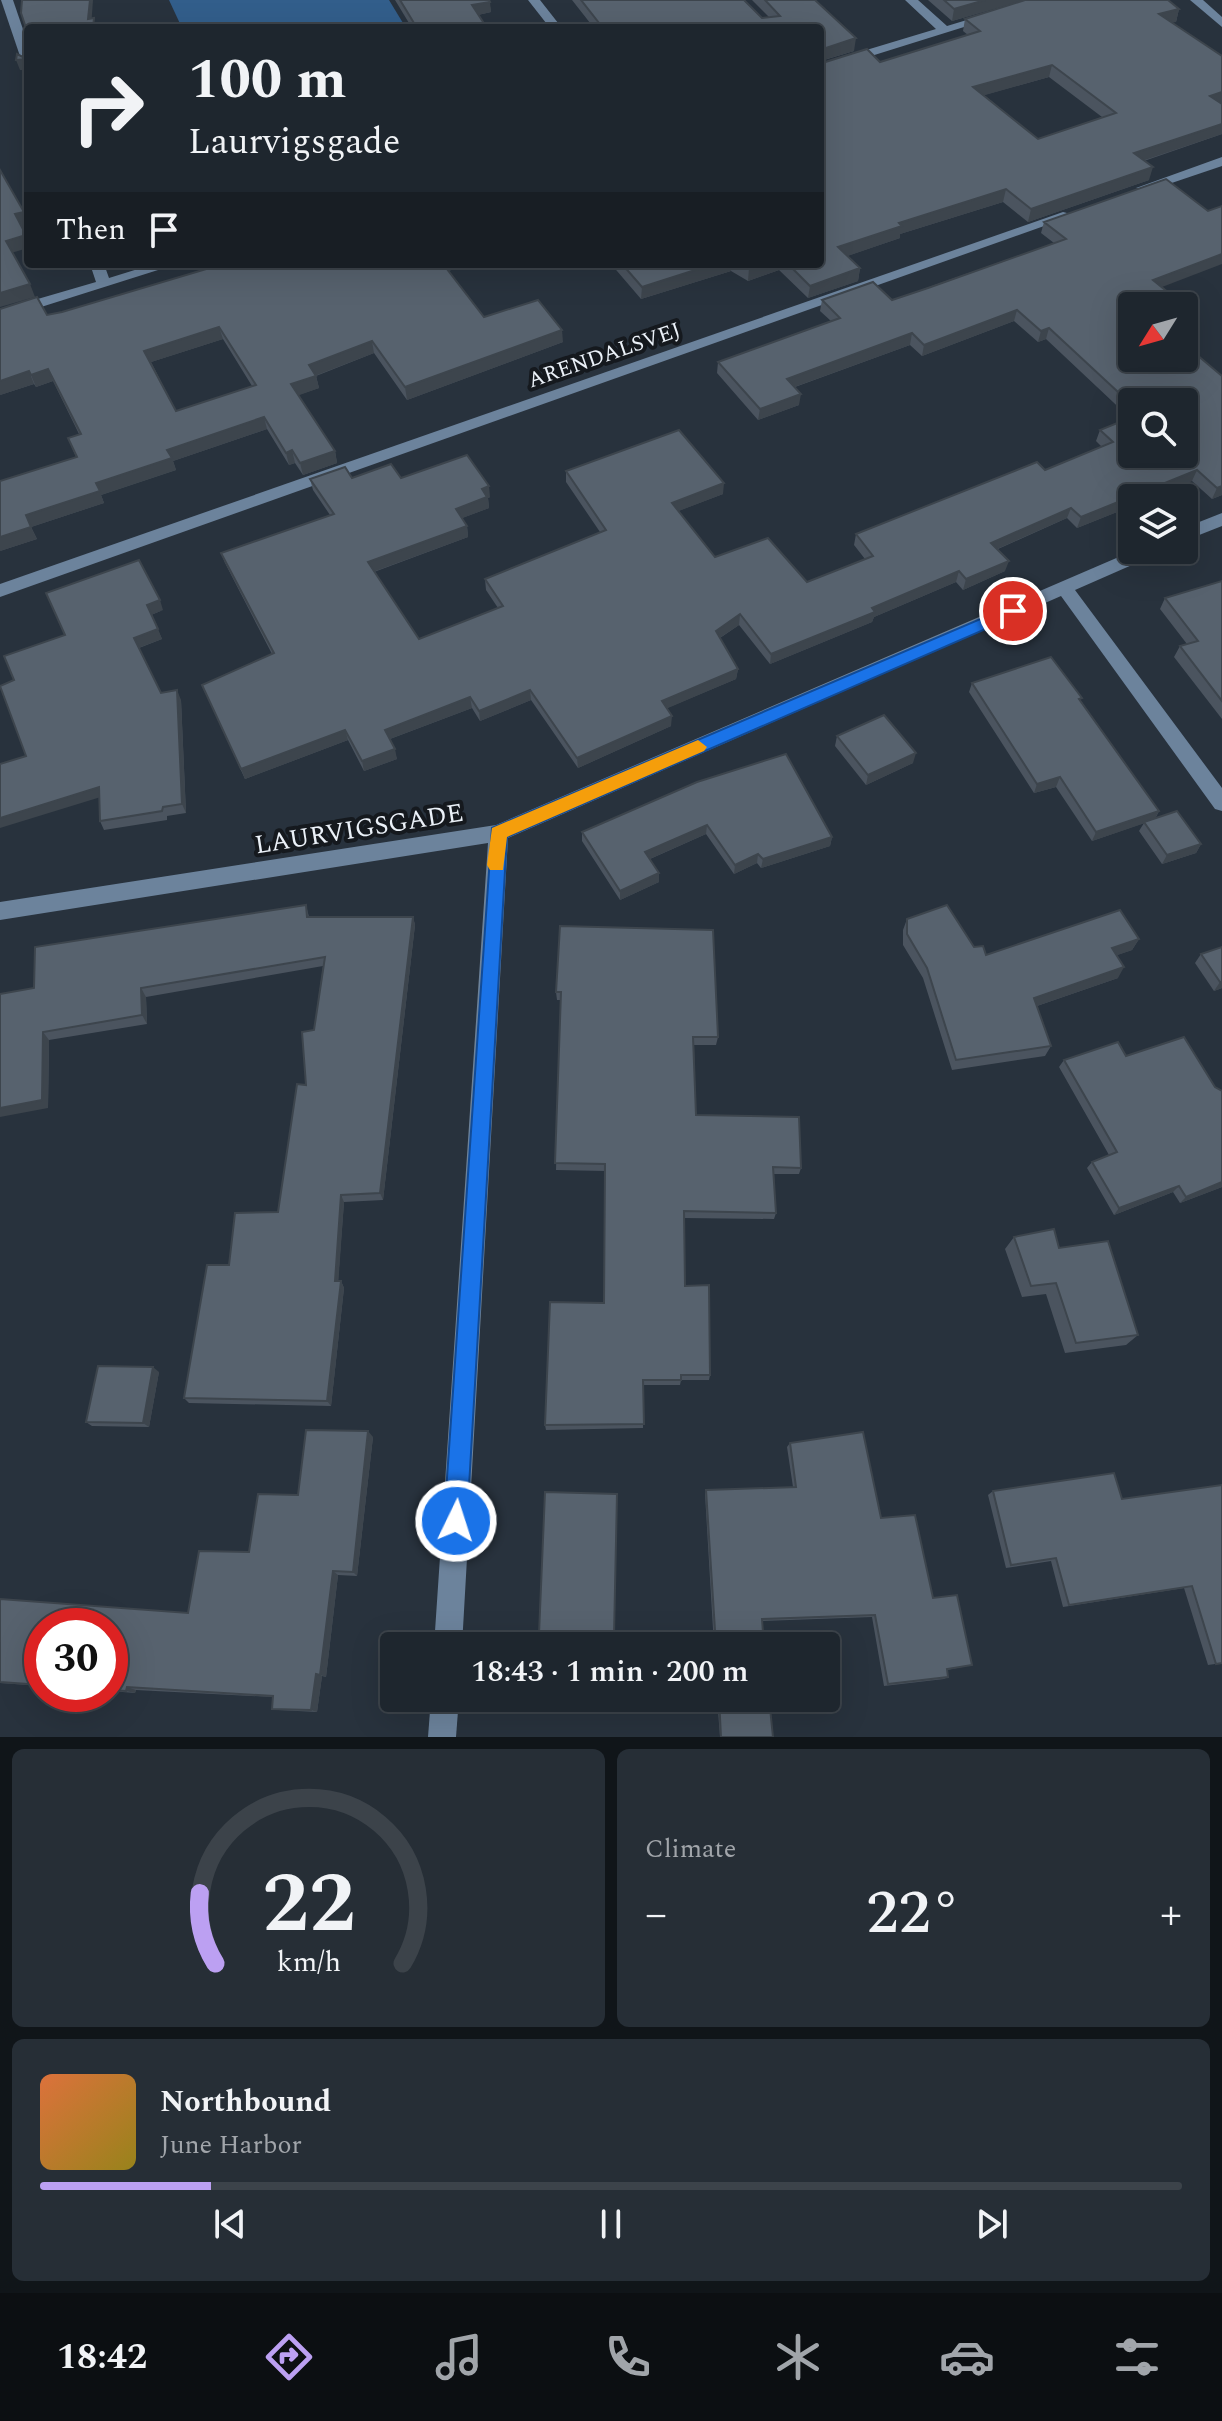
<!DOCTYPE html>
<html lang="en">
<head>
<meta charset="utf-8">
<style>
  body { margin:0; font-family:Spectral,serif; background:#262e36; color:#f1f3f6; height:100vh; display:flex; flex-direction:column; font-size:30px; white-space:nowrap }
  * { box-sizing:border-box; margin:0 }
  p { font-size:26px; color:#a1a5aa }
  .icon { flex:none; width:44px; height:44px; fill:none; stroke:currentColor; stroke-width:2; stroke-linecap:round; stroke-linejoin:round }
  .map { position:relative; height:1737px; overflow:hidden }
  .side { display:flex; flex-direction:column; gap:12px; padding:12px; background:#101519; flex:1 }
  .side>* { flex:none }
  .guide { position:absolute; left:24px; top:24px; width:800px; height:244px; border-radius:8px; box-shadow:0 8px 32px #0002,0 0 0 2px #3c434a; background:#1e262e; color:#f1f3f6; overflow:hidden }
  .needle { width:52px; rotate:233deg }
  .buttons { position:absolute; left:1118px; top:292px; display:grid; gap:16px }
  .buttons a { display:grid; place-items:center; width:80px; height:80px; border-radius:8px; background:#1e262e; box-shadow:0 8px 32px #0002,0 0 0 2px #3c434a; font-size:40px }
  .speed { position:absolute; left:24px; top:1608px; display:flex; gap:16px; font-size:40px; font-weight:700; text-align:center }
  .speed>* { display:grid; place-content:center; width:104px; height:104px; border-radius:50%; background:#1e262e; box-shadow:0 8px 32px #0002,0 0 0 2px #3c434a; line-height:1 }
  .speed .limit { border:12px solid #d22; background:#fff; color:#111 }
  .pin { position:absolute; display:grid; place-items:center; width:68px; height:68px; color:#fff; margin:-34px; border:4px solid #fff; border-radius:50%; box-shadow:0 2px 8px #0007 }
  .me { position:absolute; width:88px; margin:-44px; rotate:4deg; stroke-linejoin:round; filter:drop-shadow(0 0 6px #0008) }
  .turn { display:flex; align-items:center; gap:28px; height:168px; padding:0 32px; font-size:36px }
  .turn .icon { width:104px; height:104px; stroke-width:2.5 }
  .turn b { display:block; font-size:56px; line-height:68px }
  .then { display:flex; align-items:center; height:76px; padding:0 32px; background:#0003; gap:16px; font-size:30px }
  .big { font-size:60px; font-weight:600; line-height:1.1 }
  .side .tile { flex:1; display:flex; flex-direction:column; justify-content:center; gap:12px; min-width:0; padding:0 28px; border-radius:12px; background:#262e36 }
  .side .dial { align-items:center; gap:0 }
  .dial svg { height:208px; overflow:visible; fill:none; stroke:#3c434a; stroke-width:7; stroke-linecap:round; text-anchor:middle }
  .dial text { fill:#f1f3f6; stroke:none }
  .song { display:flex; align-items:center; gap:24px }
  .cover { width:96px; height:96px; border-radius:12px; background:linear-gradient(135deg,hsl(20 70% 55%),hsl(50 70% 35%)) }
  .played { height:8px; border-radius:4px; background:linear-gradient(90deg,#bca0f2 15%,#3c434a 15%) }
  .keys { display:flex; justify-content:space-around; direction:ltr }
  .heat { display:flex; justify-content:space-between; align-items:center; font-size:44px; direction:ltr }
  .side .tiles { flex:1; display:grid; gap:12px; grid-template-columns:1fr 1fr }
  .tile:last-child { grid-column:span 2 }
  .trip { position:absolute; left:380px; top:1632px; width:460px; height:80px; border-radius:8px; background:#1e262e; box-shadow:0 8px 32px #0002,0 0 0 2px #3c434a; font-weight:600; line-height:80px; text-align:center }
  .dock { display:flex; height:128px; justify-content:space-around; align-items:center; background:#0c0f12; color:#a1a5aa }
  .dock .icon { width:56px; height:56px }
  .dock .current { color:#bca0f2 }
  .dock b { font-size:36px; color:#f1f3f6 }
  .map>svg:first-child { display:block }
</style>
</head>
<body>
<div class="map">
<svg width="1222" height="1737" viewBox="0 0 1222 1737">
  <rect width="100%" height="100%" fill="#28323d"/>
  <polygon fill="#325e8b" points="169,0 389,0 406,28 182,28"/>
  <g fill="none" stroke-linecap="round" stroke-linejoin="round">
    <g fill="#6c839c" fill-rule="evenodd">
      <polygon points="1,0 13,0 28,44 28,66 22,62"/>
      <polygon points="528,0 540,0 562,28 550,28"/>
      <polygon points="905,0 918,0 947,26 990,13 996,17 820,72 820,64 936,29"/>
      <polygon points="1190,0 1203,0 1222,17 1222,27"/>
      <polygon points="1222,157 1222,166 1148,191 1136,188"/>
      <polygon points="1063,212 1075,215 0,597 0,584"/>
      <polygon points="90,264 104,264 109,278 154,264 177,264 0,320 0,310 96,282"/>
      <polygon points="1222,513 1222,526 1184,541 1184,528"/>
      <polygon points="1135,550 1160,550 1157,554 1075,590 1222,788 1222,811 1215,809 1061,596 508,838 462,1646 434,1646 488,843 0,920 0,902 496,825"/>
      <polygon points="431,1698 459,1698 456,1737 428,1737"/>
    </g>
  </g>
  <g fill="#4b545f" fill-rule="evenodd">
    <polygon points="395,0 489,0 491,12 478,15 487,28 412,28"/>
    <path d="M572,0H744L762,18L769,17L752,0H815L854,51L821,61L822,63L880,62L968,35L963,31L965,19L1179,9L1176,22H1172L1222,134L1144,161L1149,180L1028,222L1003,202L900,234V238L847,256L860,268L858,281L808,298L779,270L748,281L731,271L641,299L611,264H820V28H594ZM1049,77L1102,117L1038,139L984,95Z"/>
    <polygon points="928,0 1024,0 952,21"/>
    <path d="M1044,222L1161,287L1175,298L1172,306H1132L1222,376V495L1212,499L1192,481L1132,498V506L1077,528L1067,518L998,549L1005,571L963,590L956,582L874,617L872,622L770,664L739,625L720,638L738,669L736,679L667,708L671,726L578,768L531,700L480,721L472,708L390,739L397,759L364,771L348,740L245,779L202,685L272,654L225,563L221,553L330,515L313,490L310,479L401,478L490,497L488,498L489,508L462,518L467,526L468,537L374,572L419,639L498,608L486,590L485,579L600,532L566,482V471L723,494L678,511L715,557L807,582L865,559L854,545L856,534L1045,470L1102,447L1096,441L1100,430L1130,418L1046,339L1038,342L1014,321L922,356L910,345L795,387L799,405L758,420L717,373L718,362L831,321L820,311L822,300H892L1054,243L1041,233ZM1132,402L1184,454H1132Z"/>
    <path d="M223,264H470L448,271L484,317L563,342L407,400L374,353L316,376L319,388L298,395L335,451L337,463L303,475L295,463L289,465L267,429L173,461L176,470L101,495L104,503L31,527L37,539L0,551L76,457L68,438L79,434L53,381L36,387L34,384L0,395L47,315L62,312ZM223,339L252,386L176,411L151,362Z"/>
    <polygon points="1222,581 1222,719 1174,657 1180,646 1187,644 1160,609 1165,598"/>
    <polygon points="163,610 151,615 162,639 139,648 161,693 181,700 186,813 167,816 167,820 104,830 100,821 100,798 26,756 14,680 4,656"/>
    <polygon points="972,683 1081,701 1159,811 1155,819 1201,844 1196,853 1162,864 1139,831 1144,823 1092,841 1056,787 1034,793 969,692"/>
    <polygon points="837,736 913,763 866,785 835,746"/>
    <polygon points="697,782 832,837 830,846 761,868 757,863 734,874 706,834 650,859 659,882 620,900 582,841 582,832"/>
    <polygon points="306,905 309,917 413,917 415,925 383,1200 344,1202 338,1281 341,1281 344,1288 331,1406 189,1403 184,1398 229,1265 278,1212 306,1085 323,966 146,997 147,1024 49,1040 48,1108 34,988"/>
    <polygon points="907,919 974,947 986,955 1139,939 1132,950 1117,955 1118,978 1037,1006 1051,1046 1045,1056 952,1070 923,978 903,945 903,930"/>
    <polygon points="560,926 718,1037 716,1045 694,1045 696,1115 801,1168 799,1174 774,1174 776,1213 774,1219 684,1218 685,1286 710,1375 709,1380 681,1380 680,1385 643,1385 643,1428 546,1430 545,1425 604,1303 605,1171 556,1170 561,1000 557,1000 556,992"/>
    <polygon points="1222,947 1222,988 1214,991 1195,963 1201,954"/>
    <polygon points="1126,1056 1222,1187 1180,1203 1173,1192 1114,1215 1087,1168 1092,1162 1109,1155 1059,1067 1064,1060"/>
    <polygon points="1014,1237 1059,1248 1138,1335 1126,1345 1065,1353 1046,1294 1022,1297 1005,1249"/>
    <polygon points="159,1372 149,1427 92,1426 86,1422"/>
    <polygon points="373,1437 357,1576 338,1575 326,1677 322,1676 317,1712 278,1710 272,1709 273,1697 136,1690 135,1693 110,1691 110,1626 42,1626 42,1686 0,1683 0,1599 188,1613 249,1552 298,1495"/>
    <polygon points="790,1443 881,1518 933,1598 972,1665 947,1670 948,1677 944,1679 884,1686 872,1617 762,1621 764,1646 714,1646 705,1494 706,1490 793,1487 787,1447"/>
    <polygon points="1222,1485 1222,1663 1208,1665 1184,1588 1063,1607 1051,1561 1006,1568 988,1495 993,1491 1122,1499"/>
    <polygon points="617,1494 614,1638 540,1636 539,1634"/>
    <polygon points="717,1698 769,1698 773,1737 720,1737"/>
  </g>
  <g fill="#3d454d">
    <polygon points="90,0 93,0 91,28 88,19"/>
    <polygon points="985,0 1024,0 952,21 954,9"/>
    <polygon points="490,2 491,12 473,16 472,5"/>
    <polygon points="1179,9 1176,22 1155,26 1159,14"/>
    <polygon points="856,38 854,51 820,61 820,50"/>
    <polygon points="28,59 28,70 20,70 16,60"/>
    <polygon points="1052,65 1049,77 971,99 973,87"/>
    <polygon points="1222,92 1222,104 1210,96"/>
    <polygon points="1222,124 1222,134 1130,165 1134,153"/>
    <polygon points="1153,167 1149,180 1028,222 1031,209"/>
    <polygon points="1006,189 1003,202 900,234 900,238 836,260 838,247 899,223"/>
    <polygon points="24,212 28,224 20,227 15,214"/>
    <polygon points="26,235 28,240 28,248 11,253 6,241"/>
    <polygon points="1222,254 1222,264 1149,292 1153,280"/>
    <polygon points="441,264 470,264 442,273"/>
    <polygon points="714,264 732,264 731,271 641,299 642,287"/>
    <polygon points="761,264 780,264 779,270 748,281 749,268"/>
    <polygon points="860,268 858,281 808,298 810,286"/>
    <polygon points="30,284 35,297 0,307 0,293"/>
    <polygon points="1175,298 1172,306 1156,306"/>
    <polygon points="1017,310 1014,321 922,356 924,345"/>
    <polygon points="219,327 223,339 148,363 144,351"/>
    <polygon points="1049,328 1046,339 1038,342 1041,331"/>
    <polygon points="562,330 563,342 407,400 405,387"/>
    <polygon points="912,333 910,345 786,390 787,379"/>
    <polygon points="372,341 374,353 312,377 309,365"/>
    <polygon points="48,369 53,381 36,387 31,375"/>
    <polygon points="29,371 34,384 0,395 0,381"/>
    <polygon points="316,376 319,388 294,397 291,384"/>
    <polygon points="801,394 799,405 758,420 760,409"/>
    <polygon points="264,417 267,429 173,461 176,470 101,495 104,503 31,527 26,515 167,450"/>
    <polygon points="292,450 295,463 289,465 286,453"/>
    <polygon points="335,451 337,463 303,475 300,463"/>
    <polygon points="1197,470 1192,481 1151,498 1132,498 1132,506 1077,528 1081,517"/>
    <polygon points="724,483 723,494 671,514 672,503"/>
    <polygon points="489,486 490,497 488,498 489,508 457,520 456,509 482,489"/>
    <polygon points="1222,486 1222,495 1212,499 1217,488"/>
    <polygon points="1071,508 1067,518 988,553 991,543"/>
    <polygon points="467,526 468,537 370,573 368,562"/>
    <polygon points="31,527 37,539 0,551 0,537"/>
    <polygon points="1009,561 1005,571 963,590 966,579"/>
    <polygon points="959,571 956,582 874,617 872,622 770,664 771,654 872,608"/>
    <polygon points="160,600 163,610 151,615 147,605"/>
    <polygon points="740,614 739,625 715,641 716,631"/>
    <polygon points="158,629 162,639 138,648 134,638"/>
    <polygon points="738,669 736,679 661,711 662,701"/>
    <polygon points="177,690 181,700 186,813 182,804"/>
    <polygon points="530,690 531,700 480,721 479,711"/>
    <polygon points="470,697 472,708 387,740 385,730"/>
    <polygon points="672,716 671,726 578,768 577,758"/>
    <polygon points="345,730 348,740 245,779 241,769"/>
    <polygon points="395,749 397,759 364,771 362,761"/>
    <polygon points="916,753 913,763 866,785 868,775"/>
    <polygon points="1060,777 1056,787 1034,793 1037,784"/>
    <polygon points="99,787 104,796 0,828 0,818"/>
    <polygon points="1159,811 1154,820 1092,841 1096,832"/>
    <polygon points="707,825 706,834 645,861 645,852"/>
    <polygon points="832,837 830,846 761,868 763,859"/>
    <polygon points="1201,844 1196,853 1162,864 1167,855"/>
    <polygon points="758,854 757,863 734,874 735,865"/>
    <polygon points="659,873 659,882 620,900 620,891"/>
    <polygon points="413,917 415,925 383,1200 380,1193"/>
    <polygon points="1139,939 1132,950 1106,959 1112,948"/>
    <polygon points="1124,967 1118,978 1028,1009 1034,998"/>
    <polygon points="1220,982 1222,982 1222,988 1214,991"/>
    <polygon points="141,988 146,997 147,1024 142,1015"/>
    <polygon points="43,1032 49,1040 48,1108 0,1117 0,1108"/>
    <polygon points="1222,1182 1222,1187 1180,1203 1186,1197"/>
    <polygon points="1179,1186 1173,1192 1114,1215 1119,1208"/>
    <polygon points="341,1195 344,1202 338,1287 335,1281"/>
    <polygon points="341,1281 344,1288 331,1406 327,1401"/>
    <polygon points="153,1367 159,1372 149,1427 143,1423"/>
    <polygon points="368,1431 373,1437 357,1576 353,1572"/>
    <polygon points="333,1571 338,1575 326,1677 320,1675"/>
    <polygon points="316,1674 322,1676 317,1712 311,1710"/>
    <polygon points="127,1687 136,1690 135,1693 126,1691"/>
  </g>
  <g fill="#57626e" stroke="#3d454d" stroke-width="2" fill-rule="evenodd">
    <polygon points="22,0 90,0 88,19 94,18 93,28 28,28 28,59 16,60 17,54 25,58 28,56 28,34 21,13"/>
    <polygon points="400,0 489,0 490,2 472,5 487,28 417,28"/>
    <polygon points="581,0 744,0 762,18 780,16 765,0 815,0 856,38 820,50 820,28 603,28"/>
    <polygon points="944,0 985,0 954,9"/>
    <path d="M1025,0H1168L1179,9L1159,14L1222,56V92L1210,96L1222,104V124L1134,153L1153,167L1031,209L1006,189L899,223L902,226L838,247L860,268L810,286L788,264H820V61L822,63L867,49L880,62L980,31L965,19ZM1052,65L1116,113L1038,139L973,87Z"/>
    <polygon points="0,170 24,212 15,214 26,235 6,241 30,284 0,293"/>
    <polygon points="1166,179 1208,211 1222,206 1222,254 1153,280 1175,298 1156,306 1132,306 1132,358 1184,358 1184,344 1222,376 1222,486 1217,488 1197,470 1081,517 1071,508 991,543 1009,561 966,579 959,571 872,608 875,612 771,654 740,614 716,631 738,669 662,701 672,716 577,758 530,690 479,711 470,697 385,730 395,749 362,761 345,730 241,769 202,685 274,653 221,553 334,514 310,479 345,467 352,478 391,464 401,478 467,455 489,486 482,489 487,497 456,509 467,526 368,562 419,639 503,606 485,579 606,530 566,471 679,430 724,483 672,503 715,557 768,538 807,582 873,556 856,534 1037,462 1045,470 1113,442 1100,430 1132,417 1132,454 1184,454 1184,402 1132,402 1132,405 1049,328 1041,331 1017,310 924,345 912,333 787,379 801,394 760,409 718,362 840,318 822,300 873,282 892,300 928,288 1066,239 1044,222"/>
    <path d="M223,264H443L484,317L538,300L562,330L405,387L372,341L309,365L316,376L291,384L335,451L300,463L292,450L286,453L264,417L167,450L172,458L96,483L100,491L26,515L31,527L0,537V481L77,457L68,438L81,434L48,369L31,375L29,371L0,381V309L37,297L47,315L62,312ZM219,327L256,385L176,411L144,351Z"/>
    <polygon points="622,264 714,264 642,287"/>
    <polygon points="742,264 761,264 749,268"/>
    <polygon points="139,560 160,600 147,605 158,629 134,638 161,693 177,690 182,804 163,807 162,811 100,821 99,787 0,818 0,764 26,756 0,686 14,680 4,656 65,635 46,593"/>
    <polygon points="1222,581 1222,701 1180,646 1198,641 1165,598"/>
    <polygon points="1051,657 1082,698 1079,699 1159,811 1096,832 1060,777 1037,784 972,683"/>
    <polygon points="884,715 916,753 868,775 837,736"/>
    <polygon points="786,754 832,837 763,859 758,854 735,865 707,825 645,852 659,873 620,891 582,832 697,782"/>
    <polygon points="1177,811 1201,844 1167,855 1144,822"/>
    <polygon points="306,905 307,917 413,917 380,1193 341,1195 335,1281 341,1281 327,1401 184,1398 207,1265 229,1265 235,1213 278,1212 297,1084 306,1085 302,1032 314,1030 325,957 141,988 142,1015 43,1032 42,1100 0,1108 0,994 34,988 35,947"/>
    <polygon points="947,905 974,947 983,946 986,955 1120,910 1139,939 1112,948 1124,967 1034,998 1051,1046 956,1060 927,968 907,934 907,919"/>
    <polygon points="560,926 713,930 718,1037 693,1037 696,1115 799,1117 801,1168 773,1167 776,1213 684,1211 685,1286 709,1285 710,1375 681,1375 681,1380 643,1380 644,1424 545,1425 550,1302 604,1303 605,1164 555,1163 561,992 556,992"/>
    <polygon points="1222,947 1222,982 1220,982 1201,954"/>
    <polygon points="1184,1037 1215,1087 1222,1091 1222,1182 1186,1197 1179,1186 1119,1208 1092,1162 1117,1152 1064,1060 1118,1042 1126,1056"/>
    <polygon points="1054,1229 1059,1248 1108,1241 1138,1335 1076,1343 1056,1283 1031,1286 1014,1237"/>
    <polygon points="98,1366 153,1367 143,1423 86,1422"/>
    <polygon points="306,1430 368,1431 353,1572 333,1571 320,1675 316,1674 311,1710 272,1709 273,1696 127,1687 126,1691 110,1690 110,1626 42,1626 42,1685 0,1682 0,1599 188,1613 199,1551 249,1552 258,1494 298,1495"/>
    <polygon points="863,1432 881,1518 915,1515 933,1598 957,1595 972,1665 947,1669 948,1677 888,1684 875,1615 762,1619 764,1646 716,1646 706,1490 796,1487 790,1443"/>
    <polygon points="1114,1473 1122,1499 1222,1485 1222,1663 1216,1664 1192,1586 1069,1605 1056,1558 1011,1565 993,1491"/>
    <polygon points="545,1492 617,1494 614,1636 539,1634"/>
    <polygon points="719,1698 769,1698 773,1737 721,1737"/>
  </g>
  <polygon fill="#1a73e8" stroke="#114b97" stroke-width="2" points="1013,605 1018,606 1018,615 507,837 467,1521 464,1529 456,1533 447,1529 444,1521 492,828"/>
  <polygon fill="#f59e0b" points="698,740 707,747 704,751 507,837 503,870 490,870 487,865 492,828"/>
  <g text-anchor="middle" stroke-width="8" stroke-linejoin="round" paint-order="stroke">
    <g font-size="22" fill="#ebf1f8" stroke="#15191e">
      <text transform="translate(604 354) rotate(-19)" y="8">ARENDALSVEJ</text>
    </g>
    <g font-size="26" fill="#ebf1f8" stroke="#15191e">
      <text transform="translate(359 828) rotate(-9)" y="9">LAURVIGSGADE</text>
    </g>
  </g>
</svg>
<div class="buttons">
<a><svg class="needle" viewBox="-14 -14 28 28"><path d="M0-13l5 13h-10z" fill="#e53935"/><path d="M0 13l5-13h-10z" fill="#a1a5aa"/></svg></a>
<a><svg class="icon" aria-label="search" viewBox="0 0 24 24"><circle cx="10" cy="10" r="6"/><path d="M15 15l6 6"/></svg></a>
<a><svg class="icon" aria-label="layers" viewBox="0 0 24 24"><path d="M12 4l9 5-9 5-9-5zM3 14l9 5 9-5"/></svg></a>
</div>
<div class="speed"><div class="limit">30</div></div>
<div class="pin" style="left:1013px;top:611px;background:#d93025"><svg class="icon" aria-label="arrive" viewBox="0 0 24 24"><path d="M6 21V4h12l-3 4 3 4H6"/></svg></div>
<svg class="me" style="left:456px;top:1521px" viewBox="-20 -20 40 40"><circle r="17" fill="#1a73e8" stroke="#fff" stroke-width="3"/><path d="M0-11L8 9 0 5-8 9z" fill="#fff"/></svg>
<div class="trip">18:43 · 1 min · 200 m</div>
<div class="guide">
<div class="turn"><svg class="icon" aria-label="right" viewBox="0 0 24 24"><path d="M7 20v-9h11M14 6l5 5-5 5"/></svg><div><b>100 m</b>Laurvigsgade</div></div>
<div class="then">Then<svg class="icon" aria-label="arrive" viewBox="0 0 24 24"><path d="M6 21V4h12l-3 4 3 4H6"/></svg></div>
</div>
</div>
<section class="side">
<div class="tiles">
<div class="tile dial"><svg viewBox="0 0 100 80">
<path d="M14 69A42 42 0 1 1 86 69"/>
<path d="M14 69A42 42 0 0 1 8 42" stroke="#bca0f2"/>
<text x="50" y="56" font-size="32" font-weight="700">22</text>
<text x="50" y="72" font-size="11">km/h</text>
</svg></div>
<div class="tile"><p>Climate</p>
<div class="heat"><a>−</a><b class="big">22°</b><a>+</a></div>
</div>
<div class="tile">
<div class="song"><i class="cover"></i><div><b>Northbound</b><p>June Harbor</p></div></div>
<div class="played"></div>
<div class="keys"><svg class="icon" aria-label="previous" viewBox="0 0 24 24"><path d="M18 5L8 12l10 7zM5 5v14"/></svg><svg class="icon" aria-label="pause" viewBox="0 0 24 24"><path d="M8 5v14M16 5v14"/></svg><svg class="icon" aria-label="next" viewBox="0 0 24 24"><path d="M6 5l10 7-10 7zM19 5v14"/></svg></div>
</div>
</div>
</section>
<nav class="dock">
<b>18:42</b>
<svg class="icon current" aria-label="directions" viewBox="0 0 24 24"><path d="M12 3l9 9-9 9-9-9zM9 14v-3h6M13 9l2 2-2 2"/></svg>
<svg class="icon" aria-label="music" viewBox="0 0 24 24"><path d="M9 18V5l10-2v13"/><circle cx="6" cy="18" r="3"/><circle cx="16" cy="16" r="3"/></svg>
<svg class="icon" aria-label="phone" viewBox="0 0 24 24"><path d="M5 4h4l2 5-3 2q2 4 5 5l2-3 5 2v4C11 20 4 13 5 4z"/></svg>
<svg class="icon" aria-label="climate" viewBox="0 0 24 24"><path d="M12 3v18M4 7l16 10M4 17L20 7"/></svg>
<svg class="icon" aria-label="car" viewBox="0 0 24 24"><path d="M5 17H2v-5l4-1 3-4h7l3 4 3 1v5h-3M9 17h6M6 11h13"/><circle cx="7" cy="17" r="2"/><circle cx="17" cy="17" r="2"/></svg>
<svg class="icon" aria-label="filters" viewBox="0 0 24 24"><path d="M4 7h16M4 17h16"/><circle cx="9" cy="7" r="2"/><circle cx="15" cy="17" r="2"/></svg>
</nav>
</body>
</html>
